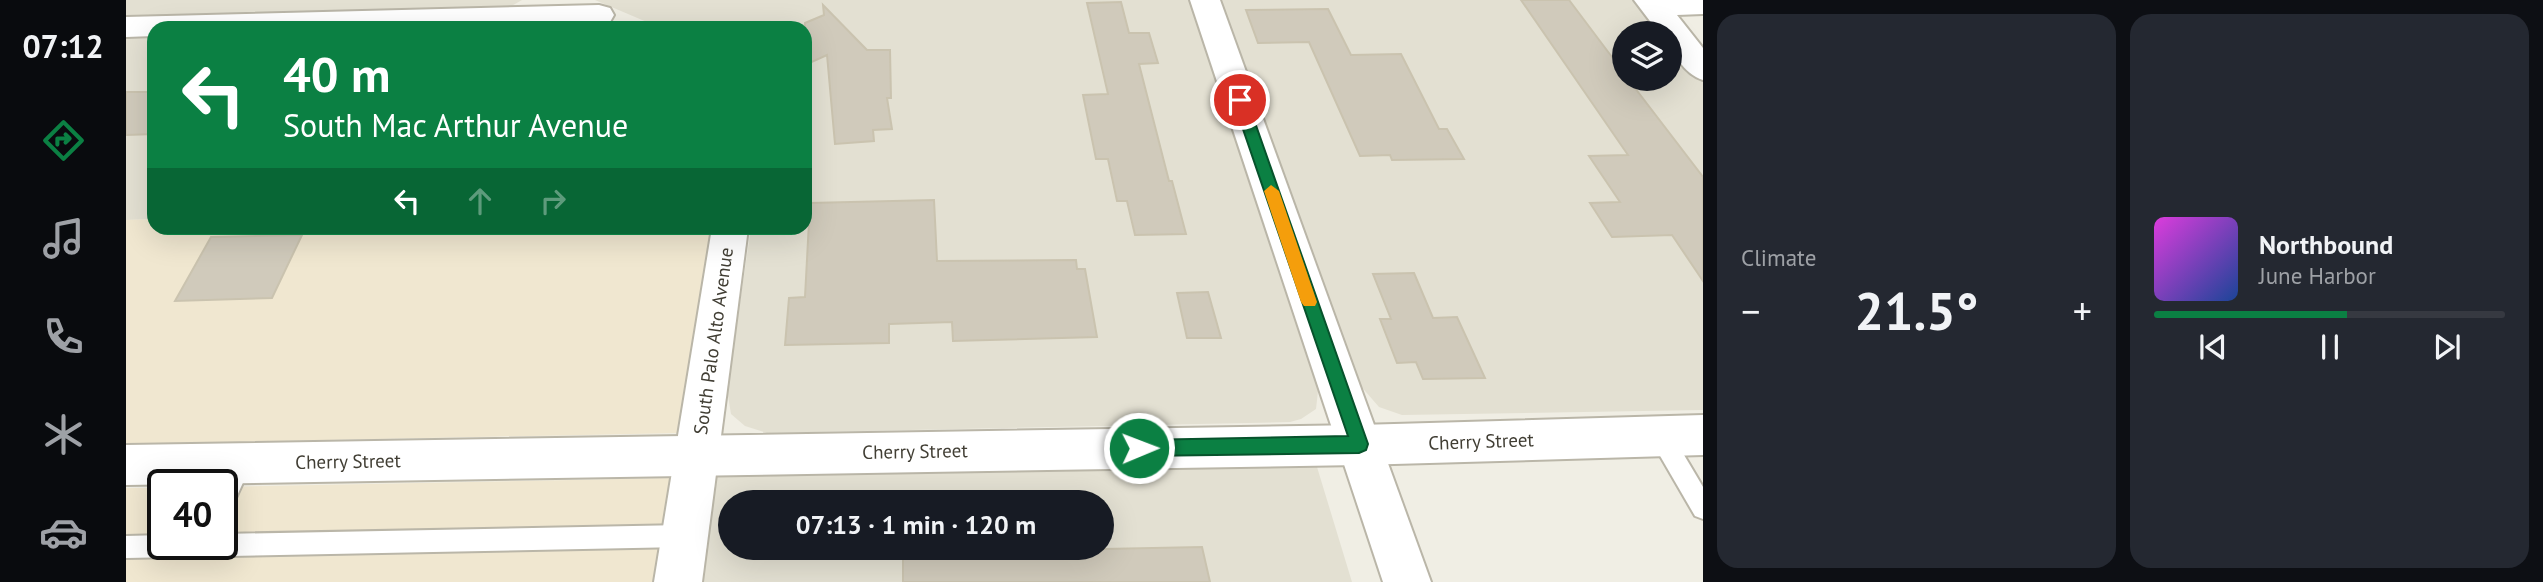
<!DOCTYPE html>
<html lang="en">
<head>
<meta charset="utf-8">
<style>
  body { margin:0; font-family:"PT Sans",sans-serif; background:#242831; color:#f1f3f6; height:100vh; display:flex; flex-direction:column; font-size:26px; white-space:nowrap }
  * { box-sizing:border-box; margin:0 }
  p { font-size:23px; color:#9ea1a6 }
  .icon { flex:none; width:38px; height:38px; fill:none; stroke:currentColor; stroke-width:2; stroke-linecap:round; stroke-linejoin:round }
  .map { position:relative; flex:1; overflow:hidden }
  .side { display:flex; flex-direction:column; gap:14px; padding:14px; background:#0d0f14; width:840px }
  .side>* { flex:none }
  .guide { position:absolute; left:21px; top:21px; width:665px; height:214px; border-radius:21px; box-shadow:0 7px 28px #0002; background:#0b8043; color:#fff; overflow:hidden }
  .tools { position:absolute; left:1486px; top:21px; display:grid; gap:14px }
  .tools a { display:grid; place-items:center; width:70px; height:70px; border-radius:50%; background:#171b24; box-shadow:0 7px 28px #0002; font-size:35px }
  .speed { position:absolute; left:21px; top:469px; display:flex; gap:14px; font-size:35px; font-weight:700; text-align:center }
  .speed>* { display:grid; place-content:center; width:91px; height:91px; border-radius:50%; background:#171b24; box-shadow:0 7px 28px #0002; line-height:1 }
  .speed .limit { border:4px solid #111; border-radius:10px; background:#fff; color:#111 }
  .pin { position:absolute; display:grid; place-items:center; width:60px; height:60px; color:#fff; margin:-30px; border:4px solid #fff; border-radius:50%; box-shadow:0 2px 7px #0007 }
  .me { position:absolute; width:77px; margin:-38px; rotate:89deg; stroke-linejoin:round; filter:drop-shadow(0 0 5px #0008) }
  .turn { display:flex; align-items:center; gap:24px; height:147px; padding:0 21px; font-size:32px }
  .turn .icon { width:91px; height:91px; stroke-width:2.5 }
  .turn b { display:block; font-size:49px; line-height:60px }
  .lanes { display:flex; align-items:center; height:66px; padding:0 21px; background:#0003; justify-content:center; gap:35px; direction:ltr }
  .lanes .off { opacity:.35 }
  .big { font-size:52px; font-weight:700; line-height:1.1 }
  .side .widget { flex:1; display:flex; flex-direction:column; justify-content:center; gap:10px; min-width:0; padding:0 24px; border-radius:21px; background:#242831 }
  .song { display:flex; align-items:center; gap:21px }
  .cover { width:84px; height:84px; border-radius:10px; background:linear-gradient(135deg,hsl(300 70% 55%),hsl(220 70% 35%)) }
  .played { height:7px; border-radius:4px; background:linear-gradient(90deg,#0b8043 55%,#363941 55%) }
  .keys { display:flex; justify-content:space-around; direction:ltr }
  .heat { display:flex; justify-content:space-between; align-items:center; font-size:38px; direction:ltr }
  .side .tiles { flex:1; display:grid; gap:14px; grid-template-columns:repeat(2,1fr) }
  .trip { position:absolute; left:592px; top:490px; width:396px; height:70px; border-radius:35px; background:#171b24; box-shadow:0 7px 28px #0002; font-weight:700; line-height:70px; text-align:center }
  main { display:flex; flex:1; min-height:0 }
  .tab-bar { display:flex; flex-direction:column; width:126px; justify-content:space-around; align-items:center; background:#090b0e; color:#9ea1a6 }
  .tab-bar .icon { width:49px; height:49px }
  .tab-bar .selected { color:#0b8043 }
  .tab-bar b { font-size:32px; color:#f1f3f6 }
  .map>svg:first-child { display:block }
</style>
</head>
<body>
<main>
<nav class="tab-bar">
<b>07:12</b>
<svg class="icon selected" aria-label="directions" viewBox="0 0 24 24"><path d="M12 3l9 9-9 9-9-9zM9 14v-3h6M13 9l2 2-2 2"/></svg>
<svg class="icon" aria-label="music" viewBox="0 0 24 24"><path d="M9 18V5l10-2v13"/><circle cx="6" cy="18" r="3"/><circle cx="16" cy="16" r="3"/></svg>
<svg class="icon" aria-label="phone" viewBox="0 0 24 24"><path d="M5 4h4l2 5-3 2q2 4 5 5l2-3 5 2v4C11 20 4 13 5 4z"/></svg>
<svg class="icon" aria-label="climate" viewBox="0 0 24 24"><path d="M12 3v18M4 7l16 10M4 17L20 7"/></svg>
<svg class="icon" aria-label="car" viewBox="0 0 24 24"><path d="M5 17H2v-5l4-1 3-4h7l3 4 3 1v5h-3M9 17h6M6 11h13"/><circle cx="7" cy="17" r="2"/><circle cx="17" cy="17" r="2"/></svg>
</nav>
<div class="map">
<svg width="1577" height="582" viewBox="0 0 1577 582">
  <rect width="100%" height="100%" fill="#f0eee4"/>
  <g fill="#e3e0d2" fill-rule="evenodd">
    <polygon points="0,0 396,0 382,8 0,17"/>
    <polygon points="469,0 1065,0 1178,342 1192,391 1190,409 1175,419 1164,422 641,433 619,426 605,414 601,390 625,228 679,228 679,28 535,28"/>
    <polygon points="1093,0 1513,0 1539,33 1498,33 1498,79 1544,79 1544,39 1577,82 1577,410 1276,415 1253,407 1233,384"/>
    <polygon points="28,37 28,219 0,220 0,38"/>
    <path d="M1191,467L1226,582H576L589,477ZM604,502H975V548H604Z"/>
  </g>
  <g fill="#f0e7d0">
    <polygon points="28,219 28,228 586,228 552,433 0,444 0,220"/>
    <polygon points="546,478 530,582 0,582 0,488 37,488 37,544 96,544 96,487"/>
  </g>
  <g fill="#d0cabb" stroke="#cac3af" stroke-width="2">
    <polygon points="1395,0 1443,0 1498,73 1498,79 1502,79 1577,177 1577,281 1546,235 1486,237 1464,203 1494,202 1463,156 1502,155"/>
    <polygon points="995,2 1003,33 1023,33 1032,63 1013,64 1043,181 1046,181 1060,234 1009,235 1001,201 991,201 982,159 970,159 957,95 982,94 961,3"/>
    <polygon points="697,5 741,50 764,50 765,98 761,98 766,129 747,130 748,141 709,144 701,55 679,65 679,23 698,15"/>
    <polygon points="1202,9 1225,55 1275,54 1313,129 1321,129 1338,159 1266,160 1264,155 1234,156 1183,42 1132,43 1120,10"/>
    <polygon points="0,92 28,92 28,134 0,135"/>
    <polygon points="808,200 811,261 950,260 951,269 959,269 971,337 827,341 826,322 763,324 763,343 659,345 663,298 679,297 684,203"/>
    <polygon points="176,235 146,298 49,301 85,237"/>
    <polygon points="1288,273 1307,318 1331,317 1359,378 1297,379 1290,362 1271,363 1254,319 1265,319 1247,274"/>
    <polygon points="1082,292 1095,338 1061,338 1051,293"/>
    <polygon points="1076,547 1084,582 777,582 777,553"/>
  </g>
  <g fill="none" stroke-linecap="round" stroke-linejoin="round">
    <defs>
      <g id="service">
        <polygon points="1534,425 1542,428 1577,487 1577,519 1569,516 1526,442 1523,435 1526,428"/>
        <polygon points="115,453 123,456 126,463 104,511 96,514 96,485 93,485 107,456"/>
        <polygon points="557,525 565,528 569,536 565,544 557,547 0,558 0,536 37,535 37,544 96,544 96,534"/>
      </g>
      <g id="minor">
        <polygon points="1064,0 1094,0 1305,582 1257,582"/>
        <path d="M1508,0H1577V14L1551,15L1577,48V80C1558,74 1544,52 1544,33H1533Z"/>
        <polygon points="473,5 484,8 488,15 484,22 473,25 339,28 28,28 28,36 0,37 0,17"/>
        <polygon points="586,228 622,228 576,582 528,582"/>
      </g>
      <polygon id="tertiary" points="1577,415 1577,455 1233,465 0,485 0,445 1233,425"/>
    </defs>
    <use href="#service" stroke="#bab6a8" stroke-width="4"/>
    <use href="#minor" stroke="#bab6a8" stroke-width="4"/>
    <use href="#tertiary" stroke="#bab6a8" stroke-width="4"/>
    <use href="#service" fill="#fff" fill-rule="evenodd"/>
    <use href="#minor" fill="#fff" fill-rule="evenodd"/>
    <use href="#tertiary" fill="#fff" fill-rule="evenodd"/>
  </g>
  <polygon fill="#0b8043" stroke="#07532c" stroke-width="2" points="1114,95 1121,100 1242,444 1240,450 1233,453 1013,456 1007,454 1004,448 1007,442 1013,440 1222,436 1107,100"/>
  <polygon fill="#f59e0b" points="1145,185 1153,191 1191,302 1189,306 1178,306 1175,302 1138,191"/>
  <g text-anchor="middle" stroke-width="7" stroke-linejoin="round" paint-order="stroke">
    <g font-size="19" fill="#413e34" stroke="#fff">
      <text transform="translate(587 341) rotate(-82)" y="7">South Palo Alto Avenue</text>
      <text transform="translate(1355 441) rotate(-2)" y="7">Cherry Street</text>
      <text transform="translate(789 451) rotate(-1)" y="7">Cherry Street</text>
      <text transform="translate(222 461) rotate(-1)" y="7">Cherry Street</text>
    </g>
  </g>
</svg>
<div class="tools">
<a><svg class="icon" aria-label="layers" viewBox="0 0 24 24"><path d="M12 4l9 5-9 5-9-5zM3 14l9 5 9-5"/></svg></a>
</div>
<div class="speed"><div class="limit">40</div></div>
<div class="pin" style="left:1114px;top:100px;background:#d93025"><svg class="icon" aria-label="arrive" viewBox="0 0 24 24"><path d="M6 21V4h12l-3 4 3 4H6"/></svg></div>
<svg class="me" style="left:1013px;top:448px" viewBox="-20 -20 40 40"><circle r="17" fill="#0b8043" stroke="#fff" stroke-width="3"/><path d="M0-11L8 9 0 5-8 9z" fill="#fff"/></svg>
<div class="trip">07:13 · 1 min · 120 m</div>
<div class="guide">
<div class="turn"><svg class="icon" aria-label="left" viewBox="0 0 24 24"><path d="M17 20v-9H6M10 6l-5 5 5 5"/></svg><div><b>40 m</b>South Mac Arthur Avenue</div></div>
<div class="lanes"><svg class="icon" aria-label="left" viewBox="0 0 24 24"><path d="M17 20v-9H6M10 6l-5 5 5 5"/></svg><svg class="icon off" aria-label="ahead" viewBox="0 0 24 24"><path d="M12 20V5M6 11l6-6 6 6"/></svg><svg class="icon off" aria-label="right" viewBox="0 0 24 24"><path d="M7 20v-9h11M14 6l5 5-5 5"/></svg></div>
</div>
</div>
<section class="side">
<div class="tiles">
<div class="widget"><p>Climate</p>
<div class="heat"><a>−</a><b class="big">21.5°</b><a>+</a></div>
</div>
<div class="widget">
<div class="song"><i class="cover"></i><div><b>Northbound</b><p>June Harbor</p></div></div>
<div class="played"></div>
<div class="keys"><svg class="icon" aria-label="previous" viewBox="0 0 24 24"><path d="M18 5L8 12l10 7zM5 5v14"/></svg><svg class="icon" aria-label="pause" viewBox="0 0 24 24"><path d="M8 5v14M16 5v14"/></svg><svg class="icon" aria-label="next" viewBox="0 0 24 24"><path d="M6 5l10 7-10 7zM19 5v14"/></svg></div>
</div>
</div>
</section>
</main>
</body>
</html>
